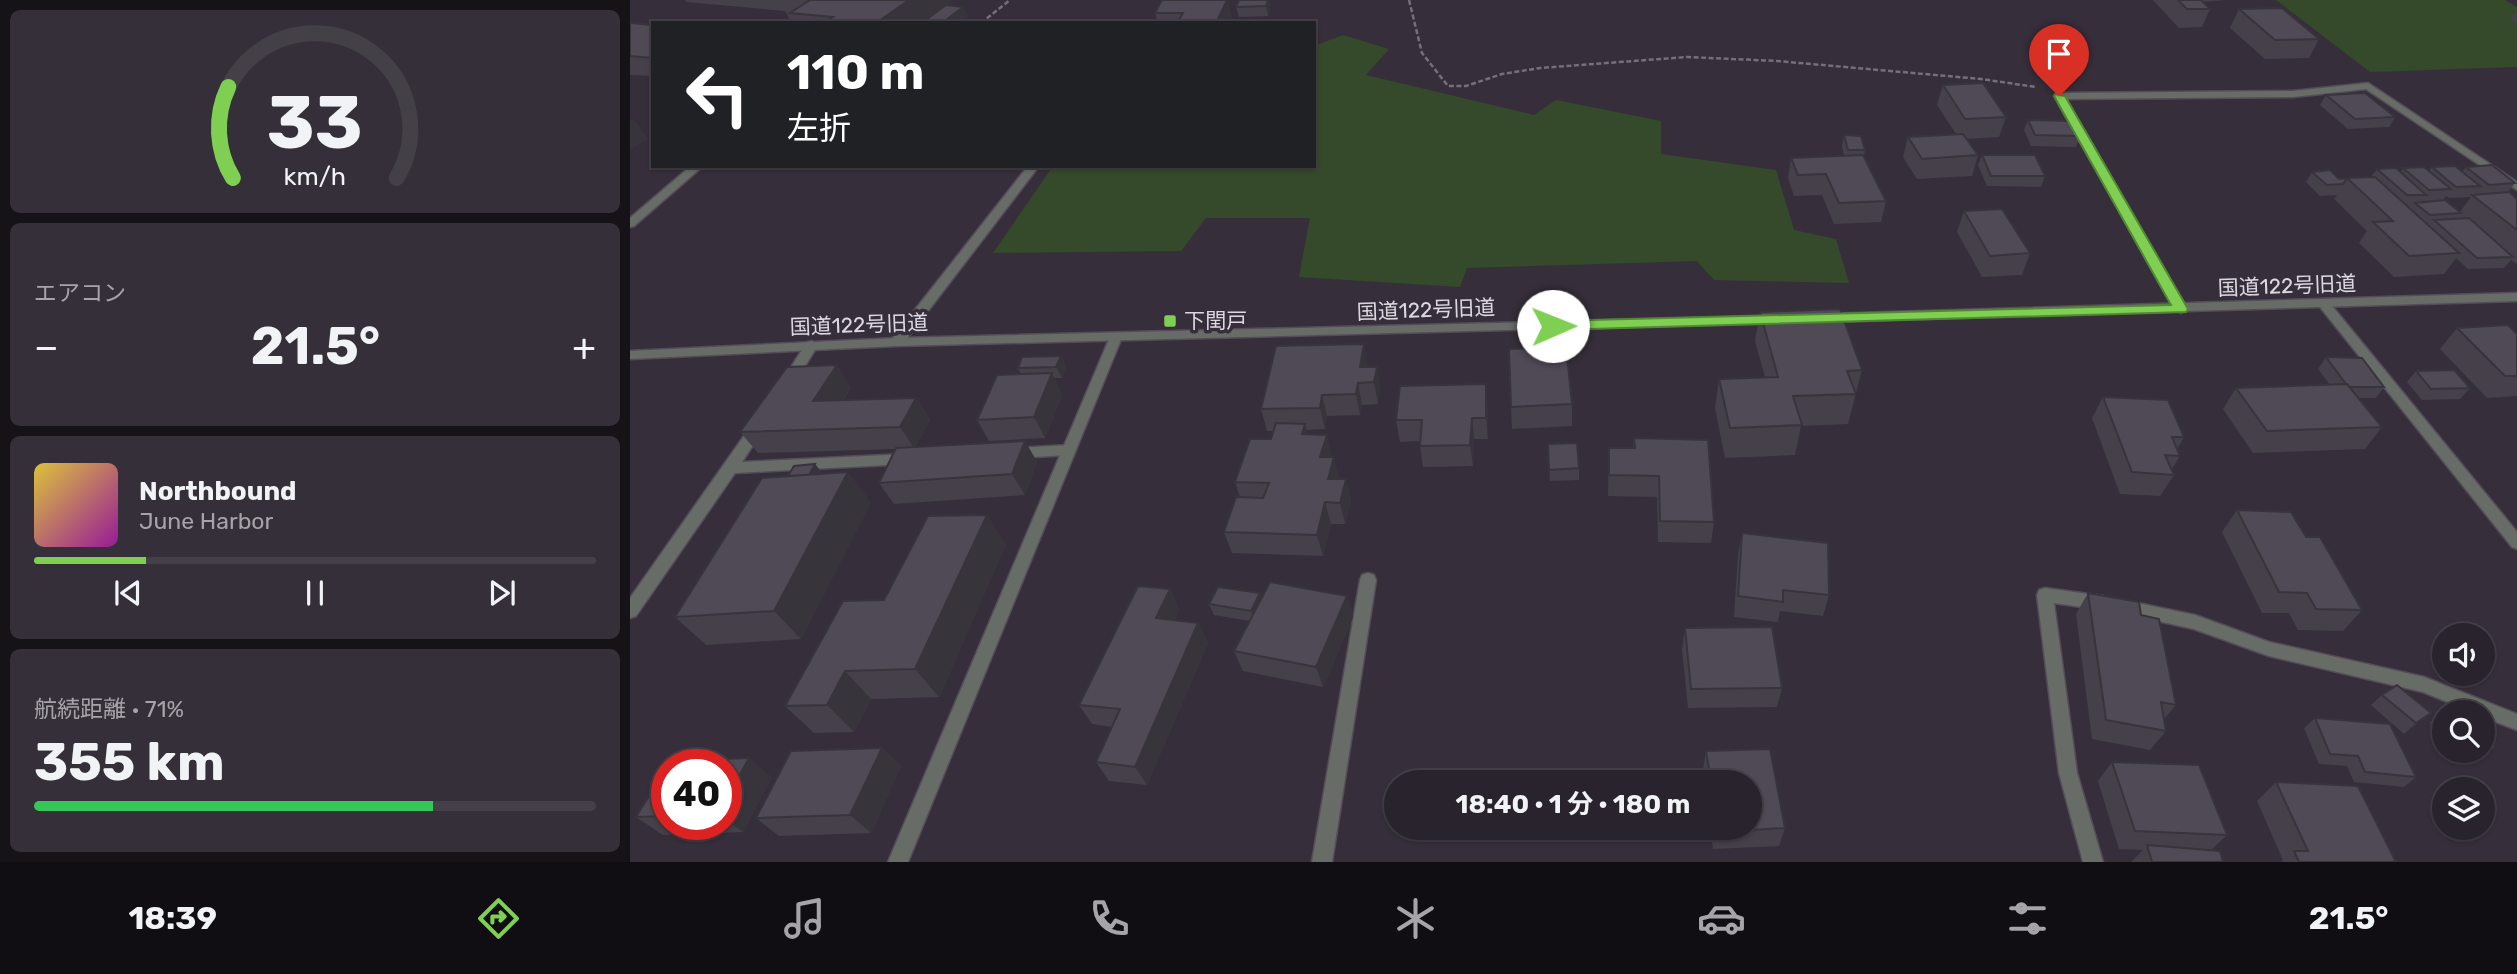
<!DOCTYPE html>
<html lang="ja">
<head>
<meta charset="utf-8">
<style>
  body { margin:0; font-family:Rubik,"Noto Sans JP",sans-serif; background:#342f38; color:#f1f3f6; height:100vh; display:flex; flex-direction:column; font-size:26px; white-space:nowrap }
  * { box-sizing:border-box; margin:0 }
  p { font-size:23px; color:#a5a4a9 }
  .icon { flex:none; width:38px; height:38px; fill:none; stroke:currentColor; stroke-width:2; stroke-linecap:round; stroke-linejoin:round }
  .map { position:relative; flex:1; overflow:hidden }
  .side { display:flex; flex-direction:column; gap:10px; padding:10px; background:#161318; width:630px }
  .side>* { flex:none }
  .guide { position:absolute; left:21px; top:21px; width:665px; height:147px; border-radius:0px; box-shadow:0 2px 5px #0004,0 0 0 2px #444048; background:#202124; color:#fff; overflow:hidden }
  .fabs { position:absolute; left:1802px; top:623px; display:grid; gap:14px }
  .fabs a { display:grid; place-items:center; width:63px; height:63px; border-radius:50%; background:#28232c; box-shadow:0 2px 5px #0004,0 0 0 2px #444048; font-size:35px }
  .speed { position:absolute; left:21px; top:749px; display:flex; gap:14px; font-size:35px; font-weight:700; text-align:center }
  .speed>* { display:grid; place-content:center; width:91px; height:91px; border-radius:50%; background:#28232c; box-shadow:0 2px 5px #0004,0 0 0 2px #444048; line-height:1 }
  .speed .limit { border:10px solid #d22; background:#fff; color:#111 }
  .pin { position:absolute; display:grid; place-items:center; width:60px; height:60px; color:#fff; margin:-72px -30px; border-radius:50% 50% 50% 0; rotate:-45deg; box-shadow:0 0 7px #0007 }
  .pin .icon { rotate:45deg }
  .me { position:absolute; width:77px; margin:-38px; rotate:89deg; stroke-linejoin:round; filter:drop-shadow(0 0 5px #0008) }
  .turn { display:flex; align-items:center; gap:24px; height:147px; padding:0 21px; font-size:32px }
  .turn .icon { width:91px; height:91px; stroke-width:2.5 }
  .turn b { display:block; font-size:49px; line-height:60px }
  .big { font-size:52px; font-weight:700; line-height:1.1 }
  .side .card { flex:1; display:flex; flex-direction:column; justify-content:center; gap:10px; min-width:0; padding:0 24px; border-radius:10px; background:#342f38 }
  .side .dial { align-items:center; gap:0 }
  .dial svg { height:182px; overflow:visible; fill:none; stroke:#444048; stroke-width:7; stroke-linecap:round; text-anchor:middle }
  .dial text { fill:#f1f3f6; stroke:none }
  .song { display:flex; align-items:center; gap:21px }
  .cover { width:84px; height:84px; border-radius:10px; background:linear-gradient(135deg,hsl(50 70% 55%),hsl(300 70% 35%)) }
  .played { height:7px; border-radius:4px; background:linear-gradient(90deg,#7fd052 20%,#444048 20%) }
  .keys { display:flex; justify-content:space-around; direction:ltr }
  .heat { display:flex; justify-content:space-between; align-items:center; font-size:38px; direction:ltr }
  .charge { height:10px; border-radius:5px; background:linear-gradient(90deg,#34c759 71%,#444048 0) }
  .trip { position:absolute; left:754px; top:770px; width:378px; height:70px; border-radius:35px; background:#28232c; box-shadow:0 2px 5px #0004,0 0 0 2px #444048; font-weight:700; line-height:70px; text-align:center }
  .menu { display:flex; height:112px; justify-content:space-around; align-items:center; background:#100e12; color:#a5a4a9 }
  .menu .icon { width:49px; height:49px }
  .menu .on { color:#7fd052 }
  .menu b { font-size:32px; color:#f1f3f6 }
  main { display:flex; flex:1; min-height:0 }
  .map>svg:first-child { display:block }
</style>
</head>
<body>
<main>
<section class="side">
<div class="card dial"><svg viewBox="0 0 100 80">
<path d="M14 69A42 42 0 1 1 86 69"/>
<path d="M14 69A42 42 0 0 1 12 29" stroke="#7fd052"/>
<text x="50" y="56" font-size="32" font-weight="700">33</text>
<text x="50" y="72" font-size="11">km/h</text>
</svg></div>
<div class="card"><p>エアコン</p>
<div class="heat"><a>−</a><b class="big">21.5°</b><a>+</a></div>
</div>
<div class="card">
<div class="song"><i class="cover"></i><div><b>Northbound</b><p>June Harbor</p></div></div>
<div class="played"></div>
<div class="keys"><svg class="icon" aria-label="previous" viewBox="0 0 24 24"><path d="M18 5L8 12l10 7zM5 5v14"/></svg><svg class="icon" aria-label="pause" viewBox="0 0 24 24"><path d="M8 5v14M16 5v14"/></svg><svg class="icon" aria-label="next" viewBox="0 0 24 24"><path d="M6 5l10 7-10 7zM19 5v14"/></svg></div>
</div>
<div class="card"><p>航続距離 · 71%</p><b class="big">355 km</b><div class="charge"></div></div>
</section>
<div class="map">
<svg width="1887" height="862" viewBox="0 0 1887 862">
  <rect width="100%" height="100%" fill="#362f3b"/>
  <g fill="#344a2a">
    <polygon points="1646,0 1875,0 1887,7 1887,67 1740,72"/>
    <polygon points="713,35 759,49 736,75 904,115 926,100 1031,121 1031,154 1146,170 1164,230 1206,239 1219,283 1084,280 1067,261 837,268 830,287 669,277 680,218 576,218 551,251 363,253 423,166 684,166 684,46"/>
  </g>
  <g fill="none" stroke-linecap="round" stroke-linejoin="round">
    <defs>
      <g id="service">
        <polygon points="61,166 73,166 4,226 0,227 0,218"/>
        <polygon points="398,166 409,166 272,345 262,345 261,342 262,339"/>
        <polygon points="182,341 188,345 164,384 154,384 152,381 154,378 177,342"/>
        <polygon points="128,422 135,427 112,462 277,454 282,455 284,459 282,463 277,464 105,473 6,616 0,618 0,598 123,423"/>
        <polygon points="439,445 446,450 439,455 384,458 379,457 377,453 379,449 384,448"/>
        <polygon points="1415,588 1473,596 1479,598 1481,603 1479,608 1473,610 1424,603 1447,773 1473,862 1453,862 1429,773 1407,595 1409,590"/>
        <polygon points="1493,600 1565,615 1639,642 1794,677 1887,714 1887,730 1853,717 1853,712 1842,712 1793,692 1639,656 1564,629 1487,612 1485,607 1487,602"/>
      </g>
      <g id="minor">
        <polygon points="1738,83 1887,182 1887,190 1736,89 1663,97 1435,99 1557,309 1551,313 1545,309 1424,96 1429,93 1663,91"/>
        <polygon points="1694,300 1698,301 1887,532 1887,549 1882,547 1690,307 1688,304"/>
        <polygon points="486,333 492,337 278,862 258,862 480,337"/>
        <polygon points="738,573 744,575 746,580 702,862 682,862 730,580 732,575"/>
      </g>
      <g id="tertiary">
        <polygon points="1887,293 1887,301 1194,322 1188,318 1194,314"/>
        <polygon points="1146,316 1150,317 1152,320 1150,323 267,346 0,359 0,351 267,338"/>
      </g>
    </defs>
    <use href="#service" stroke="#544d59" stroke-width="3"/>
    <use href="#minor" stroke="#544d59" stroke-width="3"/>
    <use href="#tertiary" stroke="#544d59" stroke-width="3"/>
    <g stroke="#756f79" stroke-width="2.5" stroke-dasharray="5 2.5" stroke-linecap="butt">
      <polyline points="779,0 792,53 818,86 836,86 872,74 910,68 1057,57 1147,61 1351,79 1406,87"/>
      <polyline points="351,23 380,0"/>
    </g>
    <use href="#service" fill="#686c66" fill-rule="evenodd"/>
    <use href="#minor" fill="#686c66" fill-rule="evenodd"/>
    <use href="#tertiary" fill="#686c66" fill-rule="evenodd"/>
  </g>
  <g fill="#45404a" fill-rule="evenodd">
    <polygon points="55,0 321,0 322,3 319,5 338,16 329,23 162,23 155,11 56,2"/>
    <polygon points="532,0 602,17 599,23 528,23 525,13"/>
    <polygon points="639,0 640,8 638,16 609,17 606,7"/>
    <polygon points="1523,0 1595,0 1573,2 1580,9 1572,27 1549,28"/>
    <polygon points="1609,9 1689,39 1679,58 1635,59 1600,28"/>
    <polygon points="1887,9 1887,24 1881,18"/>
    <polygon points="0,23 23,25 23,76 0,75"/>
    <polygon points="1313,85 1376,117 1369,137 1336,139 1348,155 1342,176 1287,179 1273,157 1278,137 1326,134 1307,105"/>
    <polygon points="1696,95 1765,117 1759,127 1718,129 1690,105"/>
    <polygon points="1398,120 1450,136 1446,147 1401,146 1394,130"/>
    <polygon points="1214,135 1235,150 1234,156 1256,201 1251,222 1204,224 1192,195 1164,196 1158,178 1161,158 1214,156 1212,146"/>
    <polygon points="1352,155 1415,176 1411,187 1357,186 1348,165"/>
    <path d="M1802,167L1832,172L1836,167L1885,183L1878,192L1887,199V264L1881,260L1874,268L1838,269L1826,258L1814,274L1764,277L1729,243L1737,231L1704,199L1707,195L1690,196L1676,182L1682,172L1709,179L1741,177L1747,169L1771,172L1773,168L1799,171ZM1816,196L1819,198L1841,197L1830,212L1791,202L1792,201L1813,200Z"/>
    <polygon points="1334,211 1400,253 1392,275 1352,277 1327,232"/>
    <polygon points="1130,312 1232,370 1218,424 1171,426 1165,455 1095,458 1085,408 1089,379 1135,377 1125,341"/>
    <polygon points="1827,328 1887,334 1887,396 1857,398 1810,349"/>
    <polygon points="431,356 436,367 432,378 424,378 432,395 415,438 359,441 347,420 391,374 388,368"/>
    <polygon points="1696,357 1754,387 1746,398 1728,398 1752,427 1735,449 1623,453 1593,409 1606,388 1700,385 1688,369"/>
    <polygon points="738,366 738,367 747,367 750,388 748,404 732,405 730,415 697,416 695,429 676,430 677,434 702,457 709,479 716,479 721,500 715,524 701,524 693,556 602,553 594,532 610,497 605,482 641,439 644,431 637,431 631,409"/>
    <polygon points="1786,371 1840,388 1830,399 1792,400 1777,382"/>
    <polygon points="221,387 213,401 286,398 300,420 285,447 395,441 407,462 395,495 264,504 249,483 265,449 128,453 110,432"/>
    <polygon points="1473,397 1554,437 1547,449 1550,456 1542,469 1544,475 1530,496 1490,494 1462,418"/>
    <polygon points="942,404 942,426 882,429 881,407"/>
    <polygon points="858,405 858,439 844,439 843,466 793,467 790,446 790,441 770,442 766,420"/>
    <polygon points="1004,438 1084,522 1081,543 1028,542 1027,497 978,496 979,448 1003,448"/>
    <polygon points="918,444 949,468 949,480 920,481"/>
    <polygon points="185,464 193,474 241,502 171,639 76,645 45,617 158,476"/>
    <polygon points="1607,510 1676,537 1732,610 1713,631 1668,630 1659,613 1632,613 1592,532"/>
    <polygon points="1112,533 1199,595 1193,616 1150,611 1148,622 1104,617 1108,554"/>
    <polygon points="376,544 309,697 241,699 224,732 184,733 155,706 254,600"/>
    <polygon points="540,589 549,610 545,620 568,623 578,643 517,785 479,781 466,762 482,727 462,724 449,705"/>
    <polygon points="630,593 632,598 717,596 723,617 693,687 613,671 604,651 620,621 584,615 579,604"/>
    <polygon points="1458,593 1511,615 1546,705 1534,719 1536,731 1520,750 1462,739 1446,614"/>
    <polygon points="1055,628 1152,688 1147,707 1058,708 1052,649"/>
    <polygon points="1752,695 1801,713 1774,734 1741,705"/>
    <polygon points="1812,712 1815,712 1815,744 1803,741 1800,722"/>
    <polygon points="1685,718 1786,777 1774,787 1724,782 1717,766 1689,764 1674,728"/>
    <polygon points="1853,724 1866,746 1853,756 1836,751 1853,751"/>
    <polygon points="252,748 271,766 241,833 149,836 126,818"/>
    <polygon points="1140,749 1155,828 1149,846 1083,849 1080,828 1120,828 1120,782 1074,782 1073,770 1076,751"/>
    <polygon points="1482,762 1597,835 1580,851 1593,862 1501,862 1513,850 1489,849 1468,781"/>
    <polygon points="96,765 142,777 113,832 33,835 6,817 37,767 37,824 96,824"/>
    <polygon points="1646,782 1766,862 1651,862 1653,860 1627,801"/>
  </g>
  <g fill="#38343c">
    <polygon points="279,0 321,0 322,3 296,22 293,22 293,23 246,23"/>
    <polygon points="597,0 598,0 602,17 599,23 586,23"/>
    <polygon points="638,0 639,0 640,8 638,16 636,6"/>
    <polygon points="333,7 338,16 329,23 312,23"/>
    <polygon points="4,119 18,139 0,150 0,121"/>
    <polygon points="734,344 738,366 736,383 730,367"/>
    <polygon points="431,356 436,367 432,378 426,367"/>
    <polygon points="207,365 221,387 199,423 183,401"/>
    <polygon points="747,367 750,388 748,404 744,382"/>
    <polygon points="422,373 432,395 415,438 404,417"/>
    <polygon points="728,383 732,405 730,415 726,394"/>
    <polygon points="856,384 858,405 858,439 856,418"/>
    <polygon points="692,395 697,416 695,429 690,408"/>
    <polygon points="286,398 300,420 284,448 270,427"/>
    <polygon points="842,418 844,439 843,466 840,445"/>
    <polygon points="675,424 680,445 672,434"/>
    <polygon points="697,435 702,456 696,478 690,457"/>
    <polygon points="395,441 407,462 395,495 382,474"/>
    <polygon points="704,457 710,478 704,500 698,479"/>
    <polygon points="185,464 194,476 173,486"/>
    <polygon points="218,472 241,502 171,639 144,611"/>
    <polygon points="716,479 721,500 715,524 710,503"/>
    <polygon points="695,502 701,524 693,556 687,535"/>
    <polygon points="357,515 376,544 309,697 285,669"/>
    <polygon points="540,589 549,610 536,639 526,618"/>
    <polygon points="630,593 634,603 625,621 621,611"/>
    <polygon points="717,596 723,617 693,687 686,667"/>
    <polygon points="568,623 578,643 517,785 505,767"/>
    <polygon points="215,671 241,699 224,732 197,705"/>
    <polygon points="1801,713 1789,723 1774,734 1786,723"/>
    <polygon points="252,748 271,766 241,833 220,815"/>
    <polygon points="119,758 142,777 113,832 96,820 96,800"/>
  </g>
  <g fill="#504a56" stroke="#38343c" stroke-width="2">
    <polygon points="179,0 279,0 246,23 194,23 203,17 160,13 180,0"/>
    <polygon points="532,0 597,0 586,23 547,23 553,13 525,13"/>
    <polygon points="609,0 638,0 636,6 606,7"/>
    <polygon points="1548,0 1571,0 1580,9 1557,9"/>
    <polygon points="316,5 333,7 312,23 293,22"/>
    <polygon points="1652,8 1689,39 1645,40 1609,9"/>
    <polygon points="0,23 23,25 23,58 0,56"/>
    <polygon points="1353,83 1376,117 1335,119 1313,85"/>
    <polygon points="1735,93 1765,117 1725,119 1696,95"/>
    <polygon points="1398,120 1442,121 1450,136 1405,135"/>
    <polygon points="1333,134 1348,155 1292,159 1278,137"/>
    <polygon points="1214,135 1231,136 1235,150 1218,150"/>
    <polygon points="1233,155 1256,201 1209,203 1196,174 1168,175 1161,158"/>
    <polygon points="1352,155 1405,155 1415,176 1361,176"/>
    <polygon points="1862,165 1885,183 1859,185 1836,167"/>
    <polygon points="1825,166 1850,186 1826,187 1802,167"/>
    <polygon points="1794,167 1821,189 1799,190 1773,168"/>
    <polygon points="1766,168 1796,195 1777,195 1747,169"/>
    <polygon points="1700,170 1709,179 1717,178 1713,184 1697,185 1682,172"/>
    <polygon points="1745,177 1829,253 1779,256 1743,222 1763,221 1717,178"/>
    <polygon points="1879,192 1887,199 1887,230 1842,195"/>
    <polygon points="1815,200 1831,213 1800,215 1785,203"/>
    <polygon points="1372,209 1400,253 1360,256 1334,211"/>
    <polygon points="1839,218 1883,257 1847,258 1804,220"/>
    <polygon points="1210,309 1232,370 1217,371 1226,394 1163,396 1172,425 1100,428 1089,379 1148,377 1130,312"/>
    <polygon points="1878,325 1887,334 1887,376 1875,376 1827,328"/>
    <polygon points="734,344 730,367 747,367 744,382 728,383 726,394 692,395 690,408 631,409 646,346"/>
    <polygon points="936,347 942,404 881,407 879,349"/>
    <polygon points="431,356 426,367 388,368 392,357"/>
    <polygon points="1696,357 1732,358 1754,387 1719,387 1716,384"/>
    <polygon points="207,365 183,401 286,398 270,427 110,432 157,367"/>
    <polygon points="1824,370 1840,388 1801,389 1786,371"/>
    <polygon points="422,373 404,417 347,420 367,375"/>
    <polygon points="856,384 856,418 842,418 840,445 790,446 792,420 766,420 770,386"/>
    <polygon points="1717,384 1752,427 1637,431 1606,388"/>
    <polygon points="1473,397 1538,400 1554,437 1542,437 1550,456 1535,455 1544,475 1502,472"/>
    <polygon points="646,423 675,424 672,434 697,435 690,457 704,457 698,479 716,479 710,503 695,502 687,535 594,532 606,497 633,498 639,483 605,482 620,439 641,439"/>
    <polygon points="1004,438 1078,440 1084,522 1030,521 1029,476 979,475 979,448 1005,448"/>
    <polygon points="395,441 382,474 249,483 266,448"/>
    <polygon points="947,443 949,468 919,470 918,444"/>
    <polygon points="185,464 179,475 158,476 164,466"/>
    <polygon points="218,472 144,611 45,617 132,478"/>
    <polygon points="1607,510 1661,512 1676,537 1690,537 1732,610 1686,609 1677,593 1649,592"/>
    <polygon points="357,515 285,669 215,671 197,705 155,706 213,601 254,600 298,516"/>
    <polygon points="1112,533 1198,543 1199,595 1153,590 1153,602 1108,596"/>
    <polygon points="640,582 717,596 686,667 604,651"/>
    <polygon points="508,586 540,589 526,618 568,623 505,767 466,762 490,709 449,705"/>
    <polygon points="588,587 630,593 621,611 579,604"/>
    <polygon points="1458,593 1509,602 1511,615 1529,619 1546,705 1531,702 1536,731 1476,720"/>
    <polygon points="1142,627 1152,688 1061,689 1055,628"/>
    <polygon points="1767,685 1801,713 1786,723 1752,695"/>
    <polygon points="1812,712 1815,712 1815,726"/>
    <polygon points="1685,718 1760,724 1786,777 1735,772 1728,756 1700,754"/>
    <polygon points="1853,724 1862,727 1866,746 1853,742"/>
    <polygon points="252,748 220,815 126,818 161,751"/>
    <polygon points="1140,749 1155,828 1087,832 1087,828 1120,828 1120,782 1081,782 1076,751"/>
    <polygon points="119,758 96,800 96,765 38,765 40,761"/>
    <polygon points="1482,762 1569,765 1597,835 1505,831"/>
    <polygon points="37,767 37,816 6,817"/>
    <polygon points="1646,782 1728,786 1766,862 1669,862 1664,851 1678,851"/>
    <polygon points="1517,845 1590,851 1593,862 1522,862"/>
  </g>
  <polygon fill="#7fd052" stroke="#538735" stroke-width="2" points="1425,94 1435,96 1558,309 1556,312 923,330 916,326 923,321 1541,305 1424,96"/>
  <rect fill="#7fd052" stroke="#362f3b" stroke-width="2.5" x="533" y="314" width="14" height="14" rx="3.5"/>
  <g text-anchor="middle" stroke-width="7" stroke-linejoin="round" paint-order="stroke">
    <g font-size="21" fill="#ddd8e0" stroke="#362f3b">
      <text transform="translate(1657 286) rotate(-2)" y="7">国道122号旧道</text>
      <text transform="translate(796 310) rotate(-2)" y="7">国道122号旧道</text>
      <text transform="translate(229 325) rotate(-2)" y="7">国道122号旧道</text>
    </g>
    <g font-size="21" fill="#ddd8e0" stroke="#362f3b" text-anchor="start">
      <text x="554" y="328">下閏戸</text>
    </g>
  </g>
</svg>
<div class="fabs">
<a><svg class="icon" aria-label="sound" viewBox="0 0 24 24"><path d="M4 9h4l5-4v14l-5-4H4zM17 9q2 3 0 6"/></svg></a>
<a><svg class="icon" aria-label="search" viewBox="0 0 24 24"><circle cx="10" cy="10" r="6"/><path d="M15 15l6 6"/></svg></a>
<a><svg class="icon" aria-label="layers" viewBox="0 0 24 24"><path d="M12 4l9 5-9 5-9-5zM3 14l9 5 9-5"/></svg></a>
</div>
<div class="speed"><div class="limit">40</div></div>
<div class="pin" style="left:1429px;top:96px;background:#d93025"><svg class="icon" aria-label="arrive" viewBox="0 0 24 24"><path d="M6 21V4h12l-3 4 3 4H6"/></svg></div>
<svg class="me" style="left:923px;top:326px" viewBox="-20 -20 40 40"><circle r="19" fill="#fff"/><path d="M0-13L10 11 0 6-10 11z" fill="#7fd052"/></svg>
<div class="trip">18:40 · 1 分 · 180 m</div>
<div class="guide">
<div class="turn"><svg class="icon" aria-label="left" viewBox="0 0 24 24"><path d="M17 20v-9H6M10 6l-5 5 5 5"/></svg><div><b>110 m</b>左折</div></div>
</div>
</div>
</main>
<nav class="menu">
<b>18:39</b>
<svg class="icon on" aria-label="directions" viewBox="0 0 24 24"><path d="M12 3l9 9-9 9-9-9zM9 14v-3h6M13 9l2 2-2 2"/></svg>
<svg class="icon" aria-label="music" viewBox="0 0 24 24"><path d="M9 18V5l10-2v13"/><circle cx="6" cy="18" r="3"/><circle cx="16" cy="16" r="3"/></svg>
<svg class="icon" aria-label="phone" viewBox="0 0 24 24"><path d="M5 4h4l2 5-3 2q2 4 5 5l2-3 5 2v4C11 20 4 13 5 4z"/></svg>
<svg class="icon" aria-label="climate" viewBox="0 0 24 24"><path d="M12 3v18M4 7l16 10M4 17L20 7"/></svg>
<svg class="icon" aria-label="car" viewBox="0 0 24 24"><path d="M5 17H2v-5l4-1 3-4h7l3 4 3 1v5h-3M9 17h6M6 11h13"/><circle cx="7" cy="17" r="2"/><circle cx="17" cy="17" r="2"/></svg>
<svg class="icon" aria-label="filters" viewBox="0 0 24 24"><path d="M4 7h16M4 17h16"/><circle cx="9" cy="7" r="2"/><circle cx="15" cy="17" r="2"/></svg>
<b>21.5°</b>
</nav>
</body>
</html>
